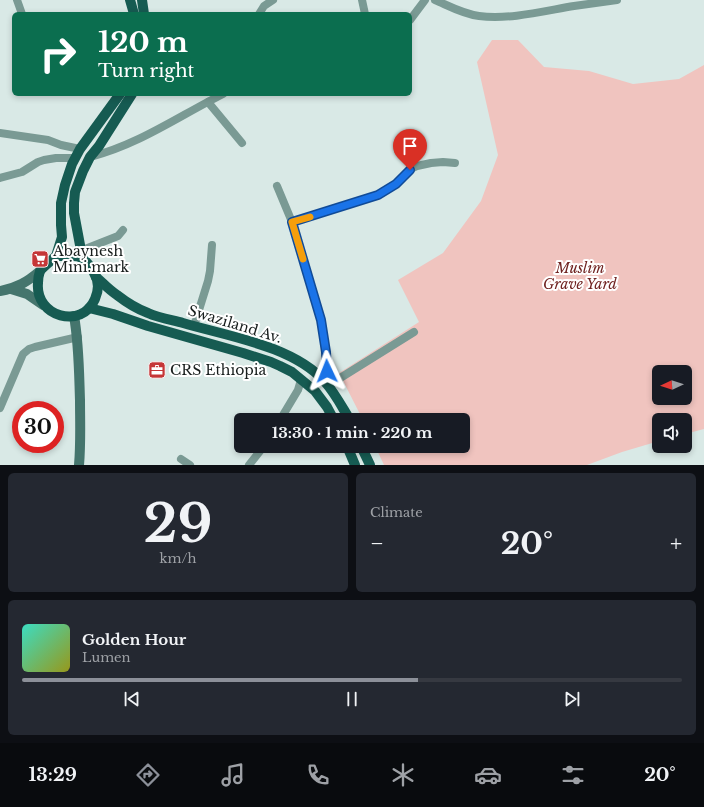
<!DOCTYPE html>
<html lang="en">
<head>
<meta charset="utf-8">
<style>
  body { margin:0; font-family:"Libre Baskerville",serif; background:#242831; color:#f1f3f6; height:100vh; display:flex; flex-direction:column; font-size:15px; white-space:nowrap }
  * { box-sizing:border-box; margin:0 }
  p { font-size:13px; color:#9ea1a6 }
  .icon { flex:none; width:22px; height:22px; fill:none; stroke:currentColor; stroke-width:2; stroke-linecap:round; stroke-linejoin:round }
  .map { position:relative; height:465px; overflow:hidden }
  .panel { display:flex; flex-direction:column; gap:8px; padding:8px; background:#0d0f14; flex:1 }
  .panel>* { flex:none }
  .guide { position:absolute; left:12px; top:12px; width:400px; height:84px; border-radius:6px; box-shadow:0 2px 6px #0003; background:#0b6e4f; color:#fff; overflow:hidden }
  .needle { width:26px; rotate:266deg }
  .tools { position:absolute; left:652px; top:365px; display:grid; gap:8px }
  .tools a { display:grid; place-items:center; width:40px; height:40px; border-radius:6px; background:#171b24; box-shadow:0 2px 6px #0003; font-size:20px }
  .speed { position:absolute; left:12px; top:401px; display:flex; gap:8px; font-size:20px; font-weight:700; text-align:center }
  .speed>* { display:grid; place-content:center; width:52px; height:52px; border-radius:50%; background:#171b24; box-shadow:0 2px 6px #0003; line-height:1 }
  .speed .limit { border:6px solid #d22; background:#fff; color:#111 }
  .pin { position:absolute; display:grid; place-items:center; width:34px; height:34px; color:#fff; margin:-41px -17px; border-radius:50% 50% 50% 0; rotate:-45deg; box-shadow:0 0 4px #0007 }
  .pin .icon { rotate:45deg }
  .me { position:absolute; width:44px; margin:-22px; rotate:358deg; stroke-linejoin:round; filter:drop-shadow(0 0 3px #0008) }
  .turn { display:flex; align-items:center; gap:14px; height:84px; padding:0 20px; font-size:18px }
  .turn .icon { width:52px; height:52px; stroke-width:2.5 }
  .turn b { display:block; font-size:28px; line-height:34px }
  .big { font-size:30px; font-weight:700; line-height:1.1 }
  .panel .tile { flex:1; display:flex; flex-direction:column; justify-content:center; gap:6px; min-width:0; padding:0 14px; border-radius:6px; background:#242831 }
  .panel .dial { align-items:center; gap:0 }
  .dial b { font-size:52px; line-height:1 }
  .song { display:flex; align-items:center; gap:12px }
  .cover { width:48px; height:48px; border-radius:6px; background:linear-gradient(135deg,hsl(170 70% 55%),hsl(60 70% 35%)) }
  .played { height:4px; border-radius:2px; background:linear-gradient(90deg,#8c9099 60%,#363941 60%) }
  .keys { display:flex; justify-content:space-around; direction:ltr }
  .heat { display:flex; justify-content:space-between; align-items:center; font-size:22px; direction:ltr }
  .panel .tiles { flex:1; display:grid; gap:8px; grid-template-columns:1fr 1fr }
  .tile:last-child { grid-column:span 2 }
  .trip { position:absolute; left:234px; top:413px; width:236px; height:40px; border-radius:6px; background:#171b24; box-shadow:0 2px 6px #0003; font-weight:700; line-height:40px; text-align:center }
  .tab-bar { display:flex; height:64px; justify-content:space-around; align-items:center; background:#090b0e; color:#9ea1a6 }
  .tab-bar .icon { width:28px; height:28px }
  .tab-bar .selected { color:#8c9099 }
  .tab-bar b { font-size:18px; color:#f1f3f6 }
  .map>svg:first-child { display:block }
</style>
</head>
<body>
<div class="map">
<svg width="704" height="465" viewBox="0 0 704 465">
  <rect width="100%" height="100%" fill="#d9e9e6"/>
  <path fill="#f0c4bf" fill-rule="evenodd" d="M492,40H518L544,67L589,71L633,84L679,79L704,65V429L685,434V420H659V441L622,452L587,465H384L375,446H463V420H363L339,373L419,322L398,280L443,253L481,201L498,155L477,62ZM659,372H685V398H659Z"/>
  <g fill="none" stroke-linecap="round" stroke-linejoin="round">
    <g stroke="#7a9a94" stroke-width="8">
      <polyline points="17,0 22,14"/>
      <polyline points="362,0 365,14"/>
      <path d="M435,0C449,6 463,14 479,16C509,20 544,11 574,6C588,4 602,2 617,0"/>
      <polyline points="259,14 264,6 273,0"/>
      <polyline points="410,20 425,0"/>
      <polyline points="208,102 242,143"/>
      <polyline points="0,133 48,140 61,145 80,149"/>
      <path d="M90,157C138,145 179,116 223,94"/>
      <polyline points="0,178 22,172 38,162 44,160 56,158 74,158"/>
      <polyline points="277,186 292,222 321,320 326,352 327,371 324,381 337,380 414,332"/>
      <polyline points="292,222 378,195 396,184 410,169 417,166 431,163 443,162 455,163"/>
      <polyline points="80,251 118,236 123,230"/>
      <polyline points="194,326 208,281 210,271 212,245"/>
      <polyline points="0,408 23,354 29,349 35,347 78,337"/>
      <polyline points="280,420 298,390 301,380"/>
      <polyline points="181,459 190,465"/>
      <polyline points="249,465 264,446"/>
    </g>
    <g stroke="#45756d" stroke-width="10">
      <polyline points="11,289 27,294 43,305"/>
      <path d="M0,291C17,288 27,282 40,271"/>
      <path d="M74,316C79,344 79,372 80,400C80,422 81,443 79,465"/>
    </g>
    <g stroke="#165b52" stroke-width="10">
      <polyline points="130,0 134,14"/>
      <polyline points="142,0 144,14"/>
      <path d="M56,256C62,256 74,255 80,257C85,259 92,268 94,273C99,281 99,290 95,299C82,330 35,317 38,283C38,279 39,274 40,271C44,266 51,261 56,256Z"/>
      <polyline points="56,256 62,237 61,225 61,203 65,185 72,164 80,149 120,94"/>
      <polyline points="80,257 80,245 74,213 74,203 75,192 83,171 90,157 99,146 132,94"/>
      <path d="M96,277C103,283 109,290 117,295C126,302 137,309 148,313C159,318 172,320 183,323C227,336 294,346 325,382C335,393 342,407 350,420"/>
      <polyline points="89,308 113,314 148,326 243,353 271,362 280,366 292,372 315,391 327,407 334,420"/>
      <polyline points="347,446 355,465"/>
      <polyline points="361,446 370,465"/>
    </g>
  </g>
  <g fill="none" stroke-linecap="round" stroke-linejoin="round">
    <defs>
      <polyline id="route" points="327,371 326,352 321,320 292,222 378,195 396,184 410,170"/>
    </defs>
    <use href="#route" stroke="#114b97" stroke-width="10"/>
    <use href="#route" stroke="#1a73e8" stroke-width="7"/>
    <polyline stroke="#f59e0b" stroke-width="7" points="303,259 292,222 310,217"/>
  </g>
  <defs>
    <symbol id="supermarket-square" viewBox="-11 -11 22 22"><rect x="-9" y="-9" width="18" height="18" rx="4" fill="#c53637" stroke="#fff"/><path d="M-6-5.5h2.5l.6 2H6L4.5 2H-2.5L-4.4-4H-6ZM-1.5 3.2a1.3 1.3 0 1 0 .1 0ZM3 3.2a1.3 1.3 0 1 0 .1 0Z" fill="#fff"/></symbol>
    <symbol id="office-square" viewBox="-11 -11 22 22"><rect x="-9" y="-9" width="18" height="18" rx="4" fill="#c53637" stroke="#fff"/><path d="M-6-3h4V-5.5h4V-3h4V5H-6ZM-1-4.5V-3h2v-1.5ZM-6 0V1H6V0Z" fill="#fff"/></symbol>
  </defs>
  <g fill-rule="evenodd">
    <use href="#supermarket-square" x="30" y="249" width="20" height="20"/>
    <use href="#office-square" x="147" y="360" width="20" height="20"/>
  </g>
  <g text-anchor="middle" stroke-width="4" stroke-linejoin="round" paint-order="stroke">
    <g font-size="14" fill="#181e1d" stroke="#fff" text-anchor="start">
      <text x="53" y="256">Abaynesh<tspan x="53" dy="16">Mini.mark</tspan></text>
      <text x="170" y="375">CRS Ethiopia</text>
    </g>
    <g font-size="14" font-style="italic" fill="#702321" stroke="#fff">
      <text x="580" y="273">Muslim<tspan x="580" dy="16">Grave Yard</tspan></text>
    </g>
    <g font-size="14" fill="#181e1d" stroke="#fff">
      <text transform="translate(235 324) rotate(17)" y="5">Swaziland Av.</text>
    </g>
  </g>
</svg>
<div class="tools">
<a><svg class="needle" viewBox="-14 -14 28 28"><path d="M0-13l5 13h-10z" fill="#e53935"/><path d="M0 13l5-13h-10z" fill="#9ea1a6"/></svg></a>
<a><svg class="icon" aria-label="sound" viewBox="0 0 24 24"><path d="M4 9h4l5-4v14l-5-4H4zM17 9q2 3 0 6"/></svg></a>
</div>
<div class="speed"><div class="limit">30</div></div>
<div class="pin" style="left:410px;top:170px;background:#d93025"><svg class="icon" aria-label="arrive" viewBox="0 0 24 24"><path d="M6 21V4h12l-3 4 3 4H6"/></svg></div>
<svg class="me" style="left:327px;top:371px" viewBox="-20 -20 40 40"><path d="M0-17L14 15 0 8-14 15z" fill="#1a73e8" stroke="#fff" stroke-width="4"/></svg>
<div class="trip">13:30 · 1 min · 220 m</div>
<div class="guide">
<div class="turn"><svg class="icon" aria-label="right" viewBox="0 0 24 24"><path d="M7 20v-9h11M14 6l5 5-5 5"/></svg><div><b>120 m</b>Turn right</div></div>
</div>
</div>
<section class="panel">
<div class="tiles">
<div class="tile dial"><b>29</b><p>km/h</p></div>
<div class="tile"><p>Climate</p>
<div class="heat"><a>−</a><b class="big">20°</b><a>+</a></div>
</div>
<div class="tile">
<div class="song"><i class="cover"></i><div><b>Golden Hour</b><p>Lumen</p></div></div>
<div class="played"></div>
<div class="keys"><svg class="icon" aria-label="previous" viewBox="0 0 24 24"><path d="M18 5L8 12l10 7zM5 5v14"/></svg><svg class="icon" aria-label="pause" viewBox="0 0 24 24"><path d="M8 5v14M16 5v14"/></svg><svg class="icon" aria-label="next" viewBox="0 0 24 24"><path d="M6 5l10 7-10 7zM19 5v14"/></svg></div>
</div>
</div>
</section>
<nav class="tab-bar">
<b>13:29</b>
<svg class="icon selected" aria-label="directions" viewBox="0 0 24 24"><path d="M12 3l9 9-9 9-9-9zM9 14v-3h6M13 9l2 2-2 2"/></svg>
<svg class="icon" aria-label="music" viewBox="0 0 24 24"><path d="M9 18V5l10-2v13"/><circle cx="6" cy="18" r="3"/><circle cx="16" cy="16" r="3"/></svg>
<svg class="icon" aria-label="phone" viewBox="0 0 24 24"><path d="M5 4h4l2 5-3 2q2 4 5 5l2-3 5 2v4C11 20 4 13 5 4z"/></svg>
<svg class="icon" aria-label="climate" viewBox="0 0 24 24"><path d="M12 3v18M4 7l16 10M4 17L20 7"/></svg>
<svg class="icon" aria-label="car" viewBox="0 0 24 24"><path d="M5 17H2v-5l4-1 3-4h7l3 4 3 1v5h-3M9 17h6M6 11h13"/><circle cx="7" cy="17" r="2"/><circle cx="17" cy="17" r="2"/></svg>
<svg class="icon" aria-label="filters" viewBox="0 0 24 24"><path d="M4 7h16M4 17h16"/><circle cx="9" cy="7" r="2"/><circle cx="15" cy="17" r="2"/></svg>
<b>20°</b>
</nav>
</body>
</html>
